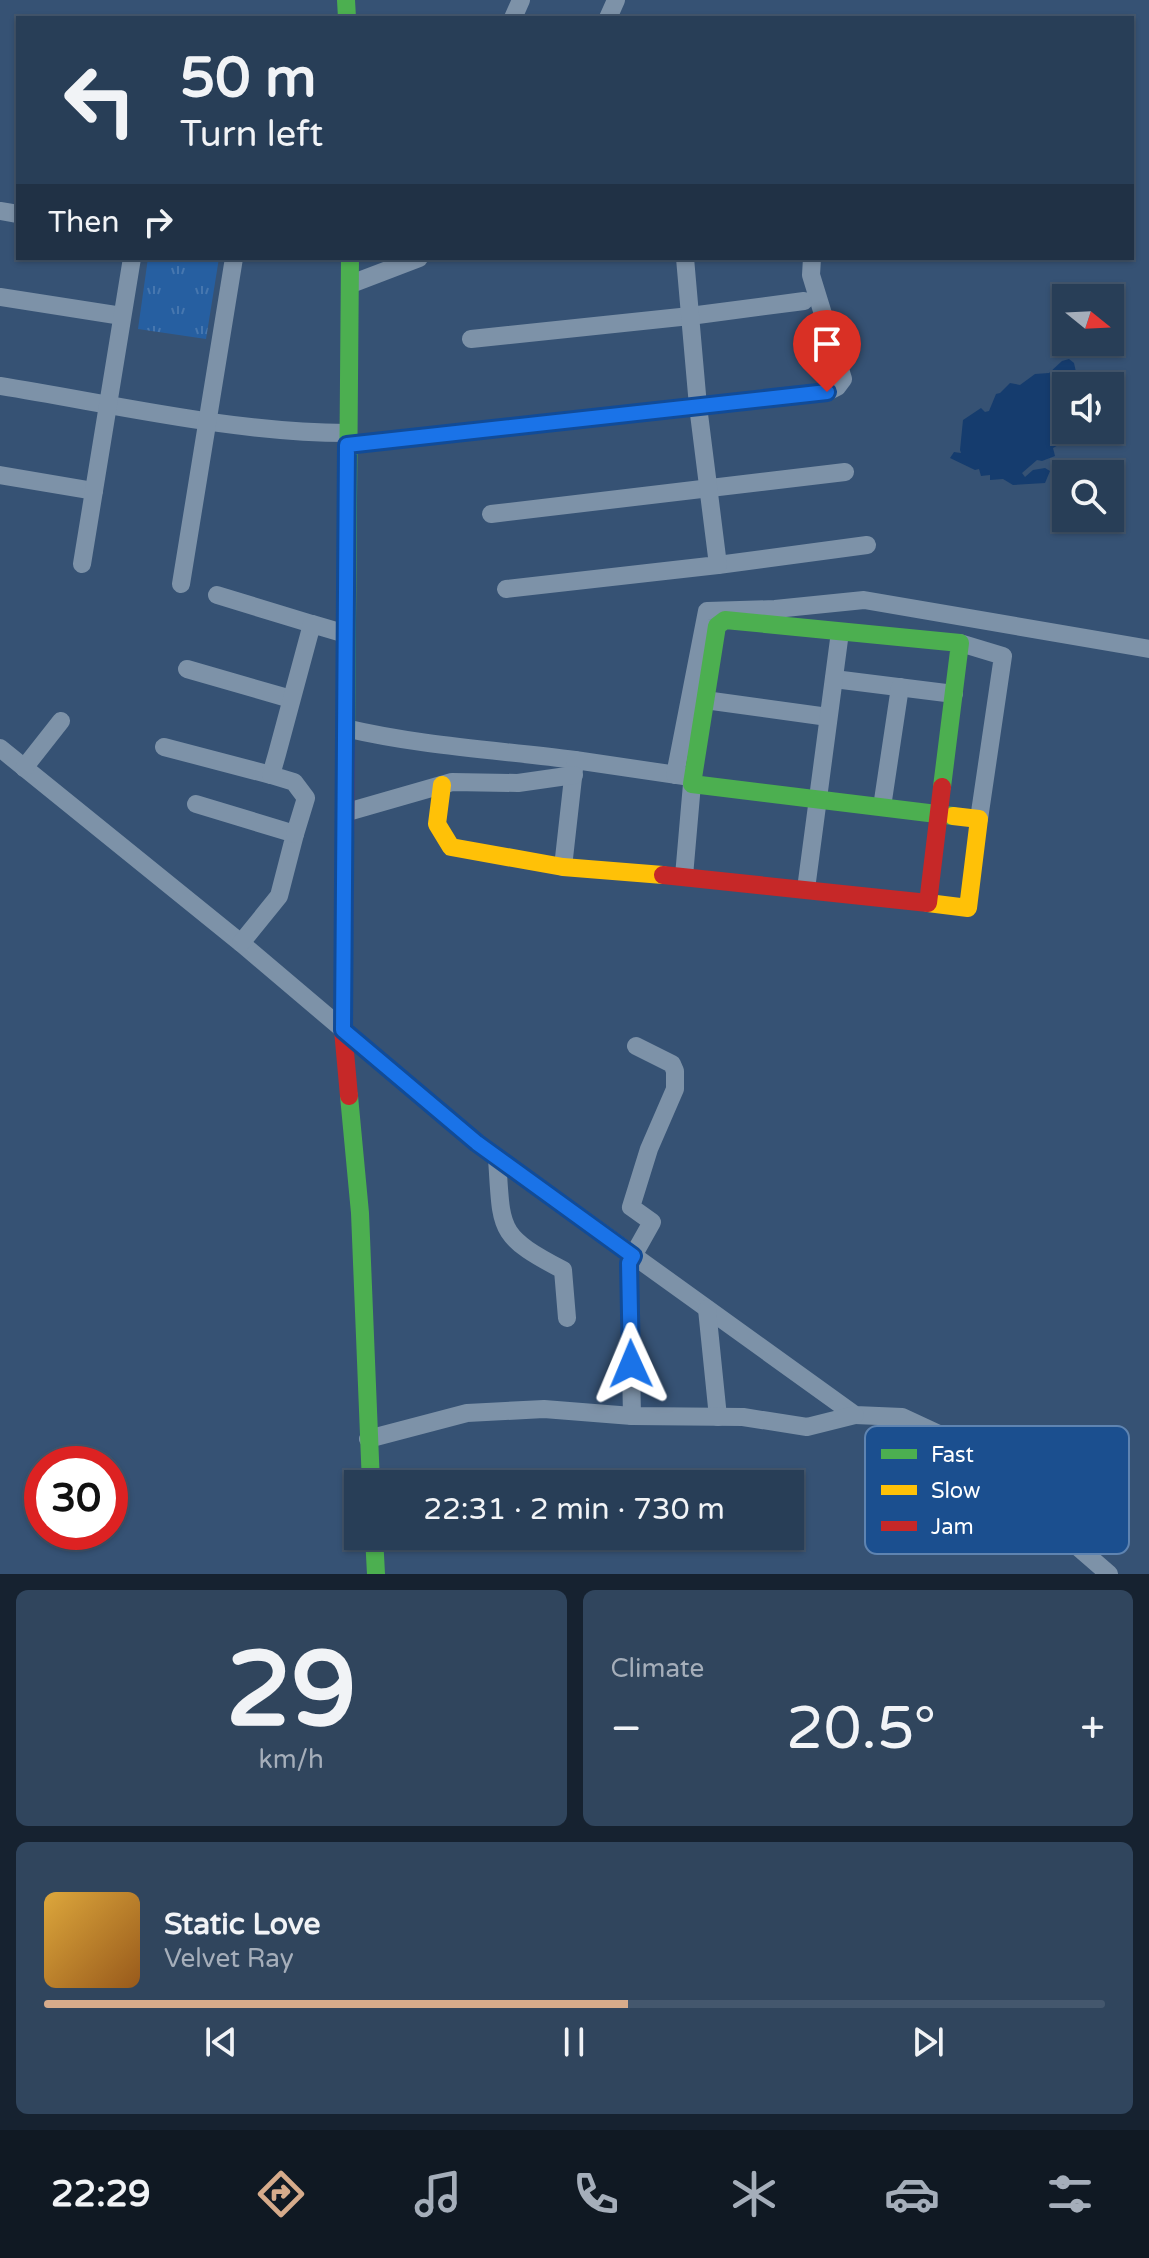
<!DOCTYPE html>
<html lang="en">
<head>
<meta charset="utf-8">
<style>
  body { margin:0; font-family:"Varela Round",sans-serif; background:#30455d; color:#f1f3f6; height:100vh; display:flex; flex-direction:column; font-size:30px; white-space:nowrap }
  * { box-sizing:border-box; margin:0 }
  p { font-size:26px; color:#a5aeba }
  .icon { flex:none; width:44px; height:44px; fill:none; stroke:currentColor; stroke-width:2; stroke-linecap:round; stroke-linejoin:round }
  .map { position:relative; height:1574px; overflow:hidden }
  .details { display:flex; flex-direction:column; gap:16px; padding:16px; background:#162230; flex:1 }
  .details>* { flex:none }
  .banner { position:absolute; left:16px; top:16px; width:1118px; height:244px; border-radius:0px; box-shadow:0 2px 6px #0004,0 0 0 2px #44576d; background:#283e57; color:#f1f3f6; overflow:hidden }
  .needle { width:52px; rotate:108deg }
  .controls { position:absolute; left:1052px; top:284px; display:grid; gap:16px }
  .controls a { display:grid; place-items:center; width:72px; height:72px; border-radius:0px; background:#283e57; box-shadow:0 2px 6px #0004,0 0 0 2px #44576d; font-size:40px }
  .speed { position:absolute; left:24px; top:1446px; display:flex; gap:16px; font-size:40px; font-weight:700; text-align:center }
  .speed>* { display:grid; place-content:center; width:104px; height:104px; border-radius:50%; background:#283e57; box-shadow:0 2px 6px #0004,0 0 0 2px #44576d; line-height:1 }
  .speed .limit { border:12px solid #d22; background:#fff; color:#111 }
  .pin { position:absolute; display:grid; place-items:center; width:68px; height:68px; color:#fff; margin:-82px -34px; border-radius:50% 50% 50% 0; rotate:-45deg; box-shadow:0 0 8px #0007 }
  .pin .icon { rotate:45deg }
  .me { position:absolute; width:88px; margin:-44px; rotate:359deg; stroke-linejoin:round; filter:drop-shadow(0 0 6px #0008) }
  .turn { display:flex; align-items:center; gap:28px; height:168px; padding:0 32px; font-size:36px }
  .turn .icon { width:104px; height:104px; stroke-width:2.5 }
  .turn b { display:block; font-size:56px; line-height:68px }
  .then { display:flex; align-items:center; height:76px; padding:0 32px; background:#0003; gap:16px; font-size:30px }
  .big { font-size:60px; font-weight:600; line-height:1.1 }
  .details .card { flex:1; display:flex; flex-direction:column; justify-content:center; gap:12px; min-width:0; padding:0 28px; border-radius:12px; background:#30455d }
  .details .dial { align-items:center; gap:0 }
  .dial b { font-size:104px; line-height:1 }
  .song { display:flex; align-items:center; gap:24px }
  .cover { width:96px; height:96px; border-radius:12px; background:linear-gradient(135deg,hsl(40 70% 55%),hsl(30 70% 35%)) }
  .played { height:8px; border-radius:4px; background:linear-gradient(90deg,#d6ab8b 55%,#44576d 55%) }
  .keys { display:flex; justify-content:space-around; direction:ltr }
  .heat { display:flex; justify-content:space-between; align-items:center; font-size:44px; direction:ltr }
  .details .tiles { flex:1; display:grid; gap:16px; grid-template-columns:1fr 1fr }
  .card:last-child { grid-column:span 2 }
  .trip { position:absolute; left:344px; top:1470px; width:460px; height:80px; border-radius:0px; background:#283e57; box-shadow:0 2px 6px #0004,0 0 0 2px #44576d; font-weight:600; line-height:80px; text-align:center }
  .dock { display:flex; height:128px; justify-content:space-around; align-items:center; background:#101923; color:#a5aeba }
  .dock .icon { width:56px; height:56px }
  .dock .on { color:#d6ab8b }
  .dock b { font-size:36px; color:#f1f3f6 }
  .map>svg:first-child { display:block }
</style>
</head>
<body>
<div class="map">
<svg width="1149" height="1574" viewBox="0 0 1149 1574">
  <defs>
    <pattern id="park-tufts" width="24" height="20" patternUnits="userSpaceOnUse" patternTransform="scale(2)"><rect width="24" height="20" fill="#265fa1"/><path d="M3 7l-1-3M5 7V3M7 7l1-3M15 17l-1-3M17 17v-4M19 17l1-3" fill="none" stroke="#4777af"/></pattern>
  </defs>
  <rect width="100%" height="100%" fill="#365274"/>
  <polygon fill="url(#park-tufts)" points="148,258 219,258 206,339 138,329"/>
  <polygon fill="#153c6e" points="1069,359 1074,363 1076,372 1067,378 1073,384 1066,386 1062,401 1066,411 1062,430 1069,434 1069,439 1053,448 1055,456 1042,461 1037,460 1022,473 1025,477 1033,470 1045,468 1050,471 1045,483 1013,485 1003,479 990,480 990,475 981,476 979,469 975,470 950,458 954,452 961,453 960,450 963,420 981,408 985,412 989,411 996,394 1000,393 1010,383 1020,385 1035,374 1049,373 1062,361"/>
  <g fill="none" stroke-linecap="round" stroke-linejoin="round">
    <g stroke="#7d92a8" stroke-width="18">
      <polyline points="513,18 521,0"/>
      <polyline points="608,18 616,0"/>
      <polyline points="0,211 18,214"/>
      <polyline points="351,284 419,258"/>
      <polyline points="0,297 122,316"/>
      <polyline points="471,339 690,316 804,301"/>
      <path d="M0,386C112,404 235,433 347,433"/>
      <polyline points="347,445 827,392 837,387 843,379 811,275 812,258"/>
      <polyline points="0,475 94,491"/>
      <polyline points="491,514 845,472"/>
      <polyline points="82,564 132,258"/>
      <polyline points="718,565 867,545"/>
      <polyline points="181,584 234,258"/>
      <polyline points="506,589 718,565 698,406 685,258"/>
      <polyline points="217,595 312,624"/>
      <polyline points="960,643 1003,656 979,819"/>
      <polyline points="187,669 291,699"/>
      <polyline points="834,679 954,694"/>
      <polyline points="705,700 828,717"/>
      <path d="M345,728C421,746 498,750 575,760L563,867"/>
      <polyline points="164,747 271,775"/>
      <polyline points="0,748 241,943 477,1143 855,1415 902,1417 958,1443 1109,1574"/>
      <polyline points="575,760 684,776"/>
      <polyline points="24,768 61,721"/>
      <polyline points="675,775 707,611 775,609 864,600 1149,649"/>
      <polyline points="196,804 295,834 279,896 241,943"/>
      <polyline points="882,807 900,687"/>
      <polyline points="344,813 452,782 518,783 574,775"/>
      <polyline points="295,834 306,798 294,782 271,775 277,754 312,624 346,634"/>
      <polyline points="684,876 692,784"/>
      <polyline points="806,889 840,632"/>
      <path d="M497,1158C502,1230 496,1235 563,1270L567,1318"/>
      <polyline points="707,1309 718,1417"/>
      <polyline points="632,1416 629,1263 652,1222 631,1207 649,1149 675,1089 675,1071 672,1064 636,1046"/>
      <polyline points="368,1439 467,1413 544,1409 632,1416 743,1417 807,1427 855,1415"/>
    </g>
    <g stroke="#4caf50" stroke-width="18">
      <polyline points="346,0 347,18"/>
      <polyline points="346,744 350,258"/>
      <polyline points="942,787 960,643 725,620 717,626 692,784 953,816"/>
      <polyline points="349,1096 360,1213 371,1484"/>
      <polyline points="374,1536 376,1574"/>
    </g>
    <g stroke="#ffc107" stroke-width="18">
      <polyline points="442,785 437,824 451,847 563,867 663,875"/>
      <polyline points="928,903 968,908 979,819 953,816"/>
    </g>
    <g stroke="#c62828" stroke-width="18">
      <polyline points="346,744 343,1030 349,1096"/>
      <polyline points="663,875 928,903 942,787"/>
    </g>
  </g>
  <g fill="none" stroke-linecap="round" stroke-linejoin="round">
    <defs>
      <polyline id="route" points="631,1364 629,1263 633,1256 477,1143 343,1030 347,445 827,392"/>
    </defs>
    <use href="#route" stroke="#114b97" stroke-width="20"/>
    <use href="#route" stroke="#1a73e8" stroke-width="14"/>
  </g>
  <rect x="865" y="1426" width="264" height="128" rx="12" fill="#1b4f8f" stroke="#5f84b1" stroke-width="2"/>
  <rect x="881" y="1449" width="36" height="10" fill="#4caf50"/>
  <rect x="881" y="1485" width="36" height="10" fill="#ffc107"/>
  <rect x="881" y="1521" width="36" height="10" fill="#c62828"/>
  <g font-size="22" fill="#fff">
    <text x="931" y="1462">Fast</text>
    <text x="931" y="1498">Slow</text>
    <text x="931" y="1534">Jam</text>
  </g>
</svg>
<div class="controls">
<a><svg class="needle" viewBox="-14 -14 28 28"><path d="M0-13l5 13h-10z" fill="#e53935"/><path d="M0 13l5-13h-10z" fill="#a5aeba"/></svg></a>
<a><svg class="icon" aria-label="sound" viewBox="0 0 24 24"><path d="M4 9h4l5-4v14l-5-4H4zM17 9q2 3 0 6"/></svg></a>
<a><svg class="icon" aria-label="search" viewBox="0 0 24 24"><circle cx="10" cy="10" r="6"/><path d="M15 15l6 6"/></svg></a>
</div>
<div class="speed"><div class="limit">30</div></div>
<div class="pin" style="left:827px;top:392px;background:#d93025"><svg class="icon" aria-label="arrive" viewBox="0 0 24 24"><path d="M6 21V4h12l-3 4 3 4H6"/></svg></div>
<svg class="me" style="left:631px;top:1364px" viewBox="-20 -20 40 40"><path d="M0-17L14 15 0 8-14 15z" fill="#1a73e8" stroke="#fff" stroke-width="4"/></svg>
<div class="trip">22:31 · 2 min · 730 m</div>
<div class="banner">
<div class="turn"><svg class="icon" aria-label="left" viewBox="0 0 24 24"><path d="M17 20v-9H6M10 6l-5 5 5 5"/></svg><div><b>50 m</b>Turn left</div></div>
<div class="then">Then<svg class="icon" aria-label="right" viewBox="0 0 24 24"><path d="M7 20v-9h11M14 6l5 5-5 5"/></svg></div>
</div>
</div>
<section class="details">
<div class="tiles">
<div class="card dial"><b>29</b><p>km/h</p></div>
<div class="card"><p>Climate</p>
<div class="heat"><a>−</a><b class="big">20.5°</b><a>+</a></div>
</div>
<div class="card">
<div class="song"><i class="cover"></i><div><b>Static Love</b><p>Velvet Ray</p></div></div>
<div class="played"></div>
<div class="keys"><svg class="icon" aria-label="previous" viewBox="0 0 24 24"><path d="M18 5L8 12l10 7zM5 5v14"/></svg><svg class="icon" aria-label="pause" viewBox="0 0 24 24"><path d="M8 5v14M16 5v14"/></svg><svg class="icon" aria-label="next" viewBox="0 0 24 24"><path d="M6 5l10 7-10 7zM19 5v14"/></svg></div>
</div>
</div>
</section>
<nav class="dock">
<b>22:29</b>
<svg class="icon on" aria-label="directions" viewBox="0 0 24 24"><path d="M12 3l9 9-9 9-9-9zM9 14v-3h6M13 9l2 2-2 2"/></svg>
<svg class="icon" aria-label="music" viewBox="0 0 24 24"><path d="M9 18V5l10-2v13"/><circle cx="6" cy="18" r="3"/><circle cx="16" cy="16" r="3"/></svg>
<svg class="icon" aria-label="phone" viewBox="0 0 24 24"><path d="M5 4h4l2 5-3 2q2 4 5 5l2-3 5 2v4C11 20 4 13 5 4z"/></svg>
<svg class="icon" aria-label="climate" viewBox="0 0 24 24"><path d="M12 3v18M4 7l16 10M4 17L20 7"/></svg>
<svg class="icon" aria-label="car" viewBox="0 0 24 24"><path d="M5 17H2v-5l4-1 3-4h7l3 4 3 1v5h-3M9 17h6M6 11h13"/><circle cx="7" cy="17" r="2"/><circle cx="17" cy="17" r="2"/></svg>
<svg class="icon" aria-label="filters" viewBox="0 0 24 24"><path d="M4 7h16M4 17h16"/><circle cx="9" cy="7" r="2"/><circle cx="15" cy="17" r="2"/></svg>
</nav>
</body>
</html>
